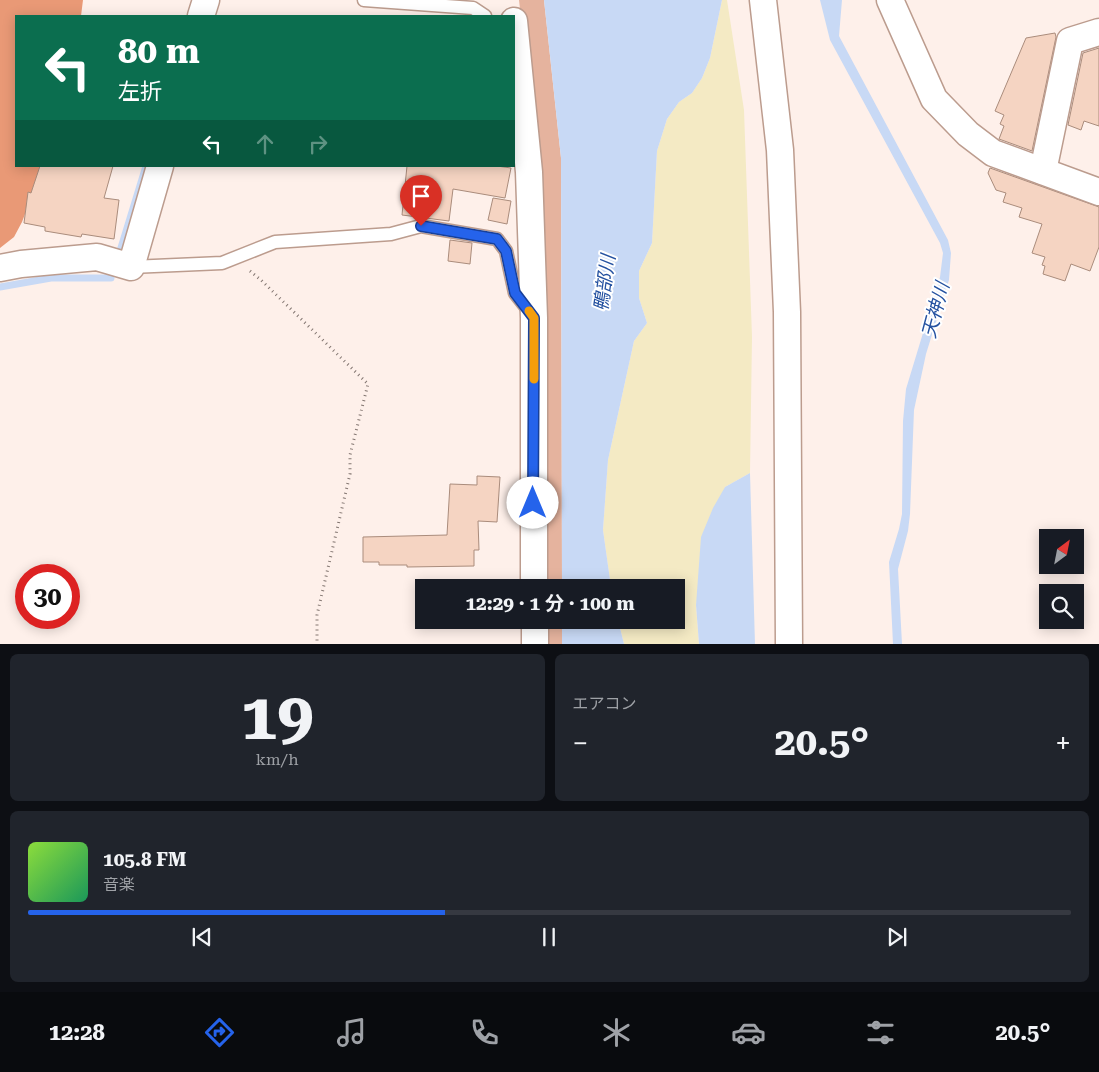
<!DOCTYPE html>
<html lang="ja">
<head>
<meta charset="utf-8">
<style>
  body { margin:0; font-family:"Roboto Serif","Noto Sans JP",serif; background:#20242c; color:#f1f3f6; height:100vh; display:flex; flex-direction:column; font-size:19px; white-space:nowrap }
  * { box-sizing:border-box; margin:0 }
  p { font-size:16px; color:#9ea1a6 }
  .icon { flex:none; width:28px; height:28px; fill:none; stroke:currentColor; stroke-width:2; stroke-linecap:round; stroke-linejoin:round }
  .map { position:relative; height:644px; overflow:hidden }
  .sheet { display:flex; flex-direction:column; gap:10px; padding:10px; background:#0d0f14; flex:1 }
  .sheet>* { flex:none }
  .top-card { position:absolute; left:15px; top:15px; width:500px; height:152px; border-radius:0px; box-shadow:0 2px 12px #0003; background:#0b6e4f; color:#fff; overflow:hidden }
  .needle { width:32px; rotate:32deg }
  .buttons { position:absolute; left:1039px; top:529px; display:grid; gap:10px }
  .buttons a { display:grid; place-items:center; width:45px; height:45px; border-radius:0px; background:#171b24; box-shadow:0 2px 12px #0003; font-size:25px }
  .speed { position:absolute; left:15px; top:564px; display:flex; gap:10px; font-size:25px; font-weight:700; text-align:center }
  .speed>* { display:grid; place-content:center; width:65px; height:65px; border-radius:50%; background:#171b24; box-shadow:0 2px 12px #0003; line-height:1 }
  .speed .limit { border:8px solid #d22; background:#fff; color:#111 }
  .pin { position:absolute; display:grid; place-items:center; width:42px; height:42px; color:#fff; margin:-51px -21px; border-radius:50% 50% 50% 0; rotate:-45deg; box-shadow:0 0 5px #0007 }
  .pin .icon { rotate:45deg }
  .me { position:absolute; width:55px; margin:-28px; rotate:0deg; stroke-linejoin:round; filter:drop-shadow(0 0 4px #0008) }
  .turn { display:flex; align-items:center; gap:18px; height:105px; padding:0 20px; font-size:22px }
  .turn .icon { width:65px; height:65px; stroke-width:2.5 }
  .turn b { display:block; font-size:35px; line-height:42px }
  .lanes { display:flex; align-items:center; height:48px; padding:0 20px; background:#0003; justify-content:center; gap:25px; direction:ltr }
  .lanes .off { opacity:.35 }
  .big { font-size:38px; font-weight:700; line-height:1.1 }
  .sheet .card { flex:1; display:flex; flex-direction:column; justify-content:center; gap:8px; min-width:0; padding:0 18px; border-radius:8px; background:#20242c }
  .sheet .dial { align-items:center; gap:0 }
  .dial b { font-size:65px; line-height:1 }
  .song { display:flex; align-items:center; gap:15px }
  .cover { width:60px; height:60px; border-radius:8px; background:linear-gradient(135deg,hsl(90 70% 55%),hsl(150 70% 35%)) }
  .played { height:5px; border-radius:2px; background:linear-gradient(90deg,#2563eb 40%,#363941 40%) }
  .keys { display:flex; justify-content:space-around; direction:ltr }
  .heat { display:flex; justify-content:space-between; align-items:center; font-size:28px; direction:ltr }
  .sheet .tiles { flex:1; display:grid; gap:10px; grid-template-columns:1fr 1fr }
  .card:last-child { grid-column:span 2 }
  .trip { position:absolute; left:415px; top:579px; width:270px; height:50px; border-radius:0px; background:#171b24; box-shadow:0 2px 12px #0003; font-weight:700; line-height:50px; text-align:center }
  .dock { display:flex; height:80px; justify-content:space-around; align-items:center; background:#090b0e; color:#9ea1a6 }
  .dock .icon { width:35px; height:35px }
  .dock .current { color:#2563eb }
  .dock b { font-size:22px; color:#f1f3f6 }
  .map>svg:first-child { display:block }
</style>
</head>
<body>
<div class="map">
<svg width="1099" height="645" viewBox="0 0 1099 645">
  <rect width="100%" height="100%" fill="#fef0ea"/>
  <g fill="#e5b39e">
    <polygon points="519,0 544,0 561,158 562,587 540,587 533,125"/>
    <polygon points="541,620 562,620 562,644 542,644"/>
  </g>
  <polygon fill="#e99976" points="0,0 83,0 81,16 16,16 16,166 43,166 22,222 14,237 0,248"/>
  <polygon fill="#f4eac4" points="722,0 727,0 744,110 752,337 750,473 725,487 696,605 699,644 624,644 618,620 676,620 676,588 611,588 603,530 608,460 634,341 647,323 639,298 639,271 652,243 657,151 667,119 679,102 692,93 702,78 710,58"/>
  <g fill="#c8d9f5">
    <polygon points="544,0 722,0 710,58 702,78 692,93 679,102 667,119 657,151 652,243 639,271 639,298 647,323 634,341 608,460 603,530 611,587 562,587 561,158"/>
    <polygon points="820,0 842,0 839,36 948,240 951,253 949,280 926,354 914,410 910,514 908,531 898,569 902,644 893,644 889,562 899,529 902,514 903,421 906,389 940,277 943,253 940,243 830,40"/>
    <polygon points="750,473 755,644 699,644 696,605 701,537 713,508 725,487"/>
    <polygon points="562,620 618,620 624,644 562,644"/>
  </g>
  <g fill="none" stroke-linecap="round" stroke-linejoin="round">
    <g stroke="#c8d9f5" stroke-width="7">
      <polyline points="120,251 146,166"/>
      <polyline points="0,287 51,278 111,278"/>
    </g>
  </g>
  <g fill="#f5d4c2" stroke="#aa8c7c">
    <polygon points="1055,33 1056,37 1032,151 999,139 1004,126 1000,124 1004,115 995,111 1026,38"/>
    <polygon points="1099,48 1099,126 1084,121 1081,130 1068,125 1083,53"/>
    <polygon points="40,166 113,166 104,198 119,200 114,239 82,234 81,237 45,231 45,227 24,223 28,192 31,193"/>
    <polygon points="407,166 497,166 511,168 505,198 453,189 449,221 402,215"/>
    <polygon points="990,168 1099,207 1099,247 1090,271 1071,264 1065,281 1043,274 1045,266 1042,265 1045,257 1032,253 1042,224 1019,217 1022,208 1003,202 1006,193 996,190 988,173"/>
    <polygon points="493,198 511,201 507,224 488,220"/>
    <polygon points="450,240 472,243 470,264 448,261"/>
    <polygon points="477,476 500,477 497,522 478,521 479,550 474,550 474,566 407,567 407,565 379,565 379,562 363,562 363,537 447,535 450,484 477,485"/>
  </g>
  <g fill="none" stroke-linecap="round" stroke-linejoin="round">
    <defs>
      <g id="lane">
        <polyline points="364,0 473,8 485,16"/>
        <polyline points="131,267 222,263 275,242 391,234 421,226 497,239 506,251 515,293 530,312"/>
      </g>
      <g id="street">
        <polyline points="763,0 780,150 787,312 789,645"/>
        <polyline points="890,0 934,99 968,134 993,153 1099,192"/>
        <polyline points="201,16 206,0"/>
        <polyline points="514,21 529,172 534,318 534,588"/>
        <polyline points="1043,171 1070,41 1099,32"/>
        <polyline points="0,268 21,264 97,257 131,267 160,166"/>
        <polyline points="535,620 535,645"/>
      </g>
    </defs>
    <use href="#lane" stroke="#bc9c8e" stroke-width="15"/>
    <use href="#street" stroke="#bc9c8e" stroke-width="29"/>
    <polyline stroke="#837671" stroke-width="3" stroke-dasharray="1 4" stroke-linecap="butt" points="250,271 261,280 368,384 350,455 350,474 317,615 317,645"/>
    <use href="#lane" stroke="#fff" stroke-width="12"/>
    <use href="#street" stroke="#fff" stroke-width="26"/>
  </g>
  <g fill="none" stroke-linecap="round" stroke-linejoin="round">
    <defs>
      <polyline id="route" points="421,226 497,239 506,251 515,293 534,318 533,503"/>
    </defs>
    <use href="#route" stroke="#184099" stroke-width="12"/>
    <use href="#route" stroke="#2563eb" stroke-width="9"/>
    <polyline stroke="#f59e0b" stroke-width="9" points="529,311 534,318 534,379"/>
  </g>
  <g text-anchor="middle" stroke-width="4" stroke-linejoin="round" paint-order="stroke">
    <g font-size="19" font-style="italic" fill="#2451a0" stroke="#fff">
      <text transform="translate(604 283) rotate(-82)" y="7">鴨部川</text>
      <text transform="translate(935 310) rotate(-75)" y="7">天神川</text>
    </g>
  </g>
</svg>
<div class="buttons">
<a><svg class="needle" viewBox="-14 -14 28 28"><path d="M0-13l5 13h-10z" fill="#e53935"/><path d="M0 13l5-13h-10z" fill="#9ea1a6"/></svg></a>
<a><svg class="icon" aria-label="search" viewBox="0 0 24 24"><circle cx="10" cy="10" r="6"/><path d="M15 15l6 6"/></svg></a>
</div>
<div class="speed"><div class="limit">30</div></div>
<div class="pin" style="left:421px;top:226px;background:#d93025"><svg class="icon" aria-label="arrive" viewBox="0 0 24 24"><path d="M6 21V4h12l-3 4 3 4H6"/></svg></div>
<svg class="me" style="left:533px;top:503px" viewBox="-20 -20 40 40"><circle r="19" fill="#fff"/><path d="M0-13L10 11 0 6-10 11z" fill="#2563eb"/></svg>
<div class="trip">12:29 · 1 分 · 100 m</div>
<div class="top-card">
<div class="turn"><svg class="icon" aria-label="left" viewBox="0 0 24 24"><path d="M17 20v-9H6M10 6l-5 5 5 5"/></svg><div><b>80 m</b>左折</div></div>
<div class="lanes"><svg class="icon" aria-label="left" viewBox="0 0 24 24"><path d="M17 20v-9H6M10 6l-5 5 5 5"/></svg><svg class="icon off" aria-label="ahead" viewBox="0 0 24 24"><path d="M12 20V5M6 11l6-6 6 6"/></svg><svg class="icon off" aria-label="right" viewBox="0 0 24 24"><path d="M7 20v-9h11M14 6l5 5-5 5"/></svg></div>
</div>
</div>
<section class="sheet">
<div class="tiles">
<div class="card dial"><b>19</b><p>km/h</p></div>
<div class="card"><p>エアコン</p>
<div class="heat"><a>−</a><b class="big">20.5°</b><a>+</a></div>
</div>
<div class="card">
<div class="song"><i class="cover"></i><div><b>105.8 FM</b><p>音楽</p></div></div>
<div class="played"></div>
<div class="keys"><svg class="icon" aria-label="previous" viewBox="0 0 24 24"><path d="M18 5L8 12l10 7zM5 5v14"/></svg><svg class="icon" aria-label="pause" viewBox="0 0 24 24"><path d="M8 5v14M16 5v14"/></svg><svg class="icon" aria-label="next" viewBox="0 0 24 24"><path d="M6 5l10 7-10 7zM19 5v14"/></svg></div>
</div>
</div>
</section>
<nav class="dock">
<b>12:28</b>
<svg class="icon current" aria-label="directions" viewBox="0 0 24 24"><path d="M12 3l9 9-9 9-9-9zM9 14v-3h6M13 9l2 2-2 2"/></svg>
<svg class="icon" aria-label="music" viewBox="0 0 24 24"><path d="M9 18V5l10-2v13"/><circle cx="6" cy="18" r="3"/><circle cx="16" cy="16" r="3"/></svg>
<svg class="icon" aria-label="phone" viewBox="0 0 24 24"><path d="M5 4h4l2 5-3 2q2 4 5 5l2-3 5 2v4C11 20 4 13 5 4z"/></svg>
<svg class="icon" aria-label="climate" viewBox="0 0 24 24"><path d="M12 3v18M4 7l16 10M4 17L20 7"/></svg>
<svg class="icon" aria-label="car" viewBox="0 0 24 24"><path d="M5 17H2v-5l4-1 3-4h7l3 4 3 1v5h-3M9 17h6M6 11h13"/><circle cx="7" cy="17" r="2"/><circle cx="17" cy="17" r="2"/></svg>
<svg class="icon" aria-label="filters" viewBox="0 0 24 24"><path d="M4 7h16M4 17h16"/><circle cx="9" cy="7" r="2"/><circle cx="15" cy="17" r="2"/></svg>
<b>20.5°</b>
</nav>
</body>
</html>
